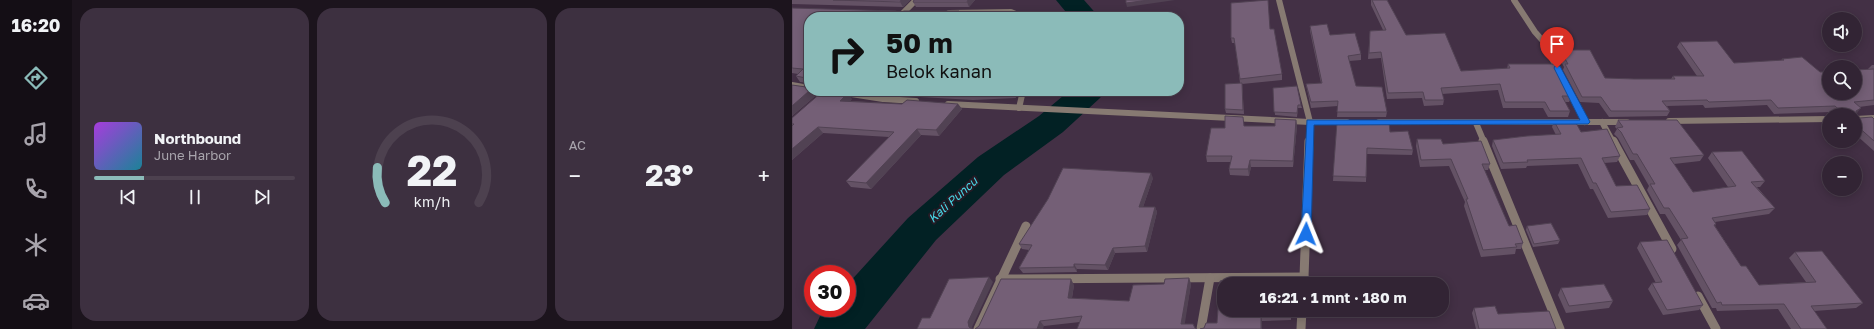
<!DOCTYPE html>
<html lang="id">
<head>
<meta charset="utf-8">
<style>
  body { margin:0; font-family:"Golos Text",sans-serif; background:#3d3040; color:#f1f3f6; height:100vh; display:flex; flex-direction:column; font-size:15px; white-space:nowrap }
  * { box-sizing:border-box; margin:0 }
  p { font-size:13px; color:#a8a4ac }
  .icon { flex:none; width:22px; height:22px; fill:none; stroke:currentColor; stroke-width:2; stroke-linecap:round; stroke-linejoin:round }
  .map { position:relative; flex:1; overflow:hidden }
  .drawer { display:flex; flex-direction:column; gap:8px; padding:8px; background:#1c141d; width:720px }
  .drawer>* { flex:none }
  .hud { position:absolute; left:12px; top:12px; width:380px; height:84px; border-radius:16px; box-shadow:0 2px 10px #0003,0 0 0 1px #4d414f; background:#8bbbb9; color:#111; overflow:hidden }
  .tools { position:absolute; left:1030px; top:12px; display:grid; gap:8px }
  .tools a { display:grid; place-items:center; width:40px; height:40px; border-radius:50%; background:#322434; box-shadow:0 2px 10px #0003,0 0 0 1px #4d414f; font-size:20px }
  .speed { position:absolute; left:12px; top:265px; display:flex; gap:8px; font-size:20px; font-weight:700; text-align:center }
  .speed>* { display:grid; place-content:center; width:52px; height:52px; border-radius:50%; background:#322434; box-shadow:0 2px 10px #0003,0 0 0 1px #4d414f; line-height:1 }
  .speed .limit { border:6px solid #d22; background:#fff; color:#111 }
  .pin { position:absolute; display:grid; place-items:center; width:34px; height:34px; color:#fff; margin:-41px -17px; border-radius:50% 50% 50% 0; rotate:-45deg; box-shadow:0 0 4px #0007 }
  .pin .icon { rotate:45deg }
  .me { position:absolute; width:44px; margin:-22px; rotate:2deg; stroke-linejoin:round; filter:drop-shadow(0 0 3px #0008) }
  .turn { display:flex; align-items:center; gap:14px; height:84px; padding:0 16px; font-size:18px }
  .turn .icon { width:52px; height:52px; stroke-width:2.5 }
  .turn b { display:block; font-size:28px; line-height:34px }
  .big { font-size:30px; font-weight:700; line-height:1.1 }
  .drawer .widget { flex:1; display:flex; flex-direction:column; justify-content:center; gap:6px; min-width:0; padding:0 14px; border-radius:16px; background:#3d3040 }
  .drawer .dial { align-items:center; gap:0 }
  .dial svg { height:104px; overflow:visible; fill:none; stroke:#4d414f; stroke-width:7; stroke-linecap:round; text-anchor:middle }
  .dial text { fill:#f1f3f6; stroke:none }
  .song { display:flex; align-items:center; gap:12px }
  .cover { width:48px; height:48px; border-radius:6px; background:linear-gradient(135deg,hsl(280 70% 55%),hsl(190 70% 35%)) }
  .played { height:4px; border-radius:2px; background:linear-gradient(90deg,#8bbbb9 25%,#4d414f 25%) }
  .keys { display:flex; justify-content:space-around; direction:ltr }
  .heat { display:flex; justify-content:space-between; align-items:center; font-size:22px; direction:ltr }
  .drawer .tiles { flex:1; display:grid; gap:8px; grid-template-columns:repeat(3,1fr) }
  .trip { position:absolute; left:425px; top:277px; width:232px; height:40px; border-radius:16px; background:#322434; box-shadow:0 2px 10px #0003,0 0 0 1px #4d414f; font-weight:700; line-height:40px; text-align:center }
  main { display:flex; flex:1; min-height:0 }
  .tabs { display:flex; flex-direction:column; width:72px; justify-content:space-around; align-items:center; background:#140e15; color:#a8a4ac }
  .tabs .icon { width:28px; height:28px }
  .tabs .on { color:#8bbbb9 }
  .tabs b { font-size:18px; color:#f1f3f6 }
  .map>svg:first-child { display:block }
</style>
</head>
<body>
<main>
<nav class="tabs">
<b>16:20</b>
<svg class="icon on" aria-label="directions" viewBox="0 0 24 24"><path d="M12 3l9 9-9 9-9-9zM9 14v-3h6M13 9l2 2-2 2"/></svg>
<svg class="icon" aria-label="music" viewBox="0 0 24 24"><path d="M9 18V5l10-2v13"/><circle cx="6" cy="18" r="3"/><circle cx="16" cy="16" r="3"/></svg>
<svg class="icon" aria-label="phone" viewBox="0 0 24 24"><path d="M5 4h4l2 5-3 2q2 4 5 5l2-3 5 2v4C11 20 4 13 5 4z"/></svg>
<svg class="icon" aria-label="climate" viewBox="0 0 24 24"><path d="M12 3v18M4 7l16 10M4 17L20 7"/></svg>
<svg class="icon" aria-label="car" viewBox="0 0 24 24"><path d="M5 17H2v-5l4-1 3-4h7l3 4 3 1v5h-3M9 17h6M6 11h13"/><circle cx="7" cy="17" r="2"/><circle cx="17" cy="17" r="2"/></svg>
</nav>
<section class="drawer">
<div class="tiles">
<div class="widget">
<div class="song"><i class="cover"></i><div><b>Northbound</b><p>June Harbor</p></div></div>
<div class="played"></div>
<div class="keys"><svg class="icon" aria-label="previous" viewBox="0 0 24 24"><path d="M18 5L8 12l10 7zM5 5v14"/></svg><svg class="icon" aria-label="pause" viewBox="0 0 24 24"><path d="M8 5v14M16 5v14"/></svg><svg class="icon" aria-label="next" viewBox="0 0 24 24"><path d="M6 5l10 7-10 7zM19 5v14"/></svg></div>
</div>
<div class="widget dial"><svg viewBox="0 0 100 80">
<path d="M14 69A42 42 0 1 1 86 69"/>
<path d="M14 69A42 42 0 0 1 8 42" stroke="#8bbbb9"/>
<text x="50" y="56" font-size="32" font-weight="700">22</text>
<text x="50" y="72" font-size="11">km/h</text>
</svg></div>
<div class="widget"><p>AC</p>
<div class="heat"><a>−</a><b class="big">23°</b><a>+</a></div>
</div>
</div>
</section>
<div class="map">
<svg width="1082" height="329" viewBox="0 0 1082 329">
  <rect width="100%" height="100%" fill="#433045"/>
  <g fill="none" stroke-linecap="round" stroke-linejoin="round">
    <g fill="#022124" fill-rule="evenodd">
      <polygon points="264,0 292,0 307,17 278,17"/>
      <polygon points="277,91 313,91 308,98 271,132 212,175 144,240 73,329 22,329 29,314 34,308 55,308 55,285 116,218 186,157 247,116"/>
    </g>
    <g stroke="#877a72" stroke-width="6">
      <polyline points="487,0 518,122 555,122"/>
      <polyline points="722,0 743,32 751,41 793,122"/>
      <polyline points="157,13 219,12 231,17"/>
      <polyline points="107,17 124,0"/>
      <polyline points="0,85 17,88"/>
      <polyline points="40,91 91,99 124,101"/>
      <polyline points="156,104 518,122 517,142"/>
      <polyline points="227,108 231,91"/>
      <polyline points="1063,119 1082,118"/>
      <polyline points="877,121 1037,119"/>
      <polyline points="587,122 835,122"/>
      <polyline points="810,122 821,142"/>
      <polyline points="684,123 692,142"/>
    </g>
    <g stroke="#877a72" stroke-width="9">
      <polyline points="691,141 768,329"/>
      <polyline points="821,141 880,249"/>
      <polyline points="512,277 517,141"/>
      <polyline points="208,279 512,277 511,284"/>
      <polyline points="906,296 924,329"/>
      <polyline points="186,329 234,226"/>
      <polyline points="409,329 418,278"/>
      <polyline points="509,329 510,310"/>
    </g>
  </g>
  <g fill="#645265">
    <polygon points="0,0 118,0 111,7 0,4"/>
    <polygon points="122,0 183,0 177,7 124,7 121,2"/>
    <polygon points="579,0 595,0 614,35 669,71 715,69 716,64 780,96 777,102 773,102 778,111 776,117 756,117 751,108 711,108 706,90 650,94 652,100 651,105 632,106 630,98 595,99 589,58 576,59 578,31 591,30 579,5"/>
    <polygon points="0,8 107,13 170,17 17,17 17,91 29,91 0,116 0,85 14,87 17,83 8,82 4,76 6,74 0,73"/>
    <polygon points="518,26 538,35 569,54 569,60 557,61 564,86 595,112 594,117 545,117 546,106 519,108 515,89 514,84 529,83 518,31"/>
    <polygon points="478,29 490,74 490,80 450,84 452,114 434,113 433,109 448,83 443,43 440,43 439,38"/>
    <polygon points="888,42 942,63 989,61 990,59 1028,72 1076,69 1080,65 1082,65 1082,105 1067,107 1064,116 1068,118 1082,119 1082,151 1063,134 1063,115 1042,115 1039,112 982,114 975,105 913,108 911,105 875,106 878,111 875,116 817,117 807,103 788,102 771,70 772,67 766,56 768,50 813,78 842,79 879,79 881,76 905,76 885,47"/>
    <polygon points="481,88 509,105 510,108 506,108 505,117 483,115"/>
    <polygon points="225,91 224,98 181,100 128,97 125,92"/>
    <polygon points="60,99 58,101 110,104 166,104 170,109 147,136 129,135 79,189 59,187 54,181 97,137 31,133 0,160 0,118"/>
    <polygon points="504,120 505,126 501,167 459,167 457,176 438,175 437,169 439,162 415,162 414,156 433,128 452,126 483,126"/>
    <polygon points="826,120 912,155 908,161 882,164 901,192 936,187 916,158 920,152 973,181 968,187 965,187 983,208 977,214 923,222 924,224 923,226 949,266 967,285 1014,282 997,258 1003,252 1071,303 1064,308 1022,311 1035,329 999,329 986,309 925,311 924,308 920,308 885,245 889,240 873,214 868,214 855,190 857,186 842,160 838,160 826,138 822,134 825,129 823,127"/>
    <polygon points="762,121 789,132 828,156 825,162 812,163 824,186 858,209 855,215 816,218 801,189 798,189 786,164 735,166 734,168 709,169 700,146 701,140 764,135 760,127"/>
    <polygon points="545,122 598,132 621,150 620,155 575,154 574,182 541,181"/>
    <polygon points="625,139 651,144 698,164 696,170 692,170 717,226 731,243 729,249 724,249 723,254 689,257 672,206 673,202 657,166 628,167 624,146"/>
    <polygon points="361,178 351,207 363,207 365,212 355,252 323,253 316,270 285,269 285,272 231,273 227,268 237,250 230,249 227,244"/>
    <polygon points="735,226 768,240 766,244 741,247 734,230"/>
    <polygon points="848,242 911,305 907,310 871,315 856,289 860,283 864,283 845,248"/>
    <polygon points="397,278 399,284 392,324 403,328 288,322 252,326 183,329 282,285 280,298 337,301 372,284"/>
    <polygon points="448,279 449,282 477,282 477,284 432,284 432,310 499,310 499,320 470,321 470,329 408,329 412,328 414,323 425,323 428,281"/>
    <polygon points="769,288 821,301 817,308 774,313 766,295"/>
    <polygon points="682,308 706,314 764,329 684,329 680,313"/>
  </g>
  <g fill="#514253">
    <polygon points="109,0 118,0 111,7 108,2"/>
    <polygon points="176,0 183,0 177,7 175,2"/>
    <polygon points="357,0 383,0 335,7 334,3"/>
    <polygon points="167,11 170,17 162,17"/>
    <polygon points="17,91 29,91 0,116 0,106"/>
    <polygon points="223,91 225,91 224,98 222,93"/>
    <polygon points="56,93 60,99 53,106 48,101"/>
    <polygon points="166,104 170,109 147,136 144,130"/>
    <polygon points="1069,108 1064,114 1063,115 1064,111"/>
    <polygon points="504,120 505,126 501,167 501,161"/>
    <polygon points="26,127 31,133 0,160 0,149"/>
    <polygon points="125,129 129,135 79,189 74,183"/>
    <polygon points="458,160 459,167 457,176 456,169"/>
    <polygon points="359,173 361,178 349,213 347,207"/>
    <polygon points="363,207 365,212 355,252 353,246"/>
    <polygon points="321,248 323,253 316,270 313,265"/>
    <polygon points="282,264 285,269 285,272 282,267"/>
    <polygon points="197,277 201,282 180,327 181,329 178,329 177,327 176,322"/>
    <polygon points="397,278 399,284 392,329 389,324"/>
    <polygon points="279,279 282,285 279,303 276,298"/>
    <polygon points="469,316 470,321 470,329 469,329"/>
    <polygon points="248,321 252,326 251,329 245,329"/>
  </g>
  <g fill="#745f76" stroke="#514253">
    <polygon points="41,0 109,0 108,2"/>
    <polygon points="122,0 176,0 175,2 121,2"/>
    <polygon points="334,0 357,0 334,3"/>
    <polygon points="476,0 478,29 482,29 490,74 448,79 442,38 439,38 439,3"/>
    <polygon points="580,0 595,0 614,35 653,33 669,71 718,68 716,64 763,64 780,96 770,96 778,111 758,111 753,102 713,102 708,84 649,88 652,100 633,100 631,92 596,93 589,52 577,53 578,31 594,30"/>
    <polygon points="0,8 104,11 107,13 112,11 167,11 162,17 17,17 17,91 0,106 0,85 14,87 17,83 17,80 14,78 4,76 11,69 0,68"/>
    <polygon points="535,24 538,35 563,33 569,54 556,56 564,86 590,87 595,112 545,112 546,101 519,102 514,84 530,83 518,26"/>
    <polygon points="925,41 942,63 992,60 990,59 1010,57 1028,72 1037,72 1037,93 1063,93 1063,70 1082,69 1082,100 1062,102 1069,108 1064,111 1064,116 1068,118 1080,117 1082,119 1082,141 1063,124 1063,115 1053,115 1043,106 986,108 979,100 917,102 915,100 870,101 878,111 819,111 809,97 790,97 773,64 776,64 768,50 798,50 813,78 842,79 883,79 881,76 912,76 888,42"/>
    <polygon points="450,83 451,110 433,109 433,84"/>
    <polygon points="505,86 509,105 506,105 505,113 482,112 481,88"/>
    <polygon points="31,91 43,91 56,93 48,101 110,104 115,100 166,104 144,130 125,129 74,183 54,181 102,132 26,127 0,149 0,126 2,124 0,124 0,118"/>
    <polygon points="126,91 223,91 222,93 179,96 125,92"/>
    <polygon points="433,116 451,117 452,126 483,126 483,119 504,120 501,161 458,160 456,169 437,169 440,156 414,156 419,128 433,128"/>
    <polygon points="826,120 885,120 912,155 878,158 901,192 944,186 920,152 950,151 973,181 959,182 983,208 920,218 924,224 922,225 949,266 954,266 967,285 1024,282 1003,252 1030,251 1071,303 1019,306 1035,329 1009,329 992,304 930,305 929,302 925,303 889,239 896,238 877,208 872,208 858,184 863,184 845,154 841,154 829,132 825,128 831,127"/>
    <polygon points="762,121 783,121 789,132 815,129 828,156 810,158 824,186 845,185 858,209 819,212 804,183 801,183 789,158 735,160 736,162 711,163 701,140 735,136 769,134"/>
    <polygon points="545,122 597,122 598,132 616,131 621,150 575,148 574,177 541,176"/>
    <polygon points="625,139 649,139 651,144 689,141 698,164 690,164 717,226 724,225 731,243 723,244 725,247 691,250 674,199 676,199 659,159 629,160"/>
    <polygon points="271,168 359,173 347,207 363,207 353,246 321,248 313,265 282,264 282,267 227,268 240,245 227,244 256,199"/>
    <polygon points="759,223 768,240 742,244 735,226"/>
    <polygon points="875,240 911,305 875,310 860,283 870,282 848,242"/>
    <polygon points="197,277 176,322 177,327 180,329 125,329 130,318 138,318 157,279"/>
    <polygon points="397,278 389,324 401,324 403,328 405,329 285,329 290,316 248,321 245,329 183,329 187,326 209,279 279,279 276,298 337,301 341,285 372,284 373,279"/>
    <polygon points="448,279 448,282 477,282 477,284 432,284 432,310 498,310 498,315 469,316 469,329 408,329 412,328 414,323 425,323 428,281"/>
    <polygon points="812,284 821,301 777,306 769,288"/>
    <polygon points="703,306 706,314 757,311 764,329 687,329 682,308"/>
  </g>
  <polygon fill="#1a73e8" stroke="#114b97" points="763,66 768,66 769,68 798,122 796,124 522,125 519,234 517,237 510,237 509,234 515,120 788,120 762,68"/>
  <g text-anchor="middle" stroke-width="4" stroke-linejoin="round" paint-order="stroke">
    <g font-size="12" font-style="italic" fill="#49d9e9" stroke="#241b25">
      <text transform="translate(161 200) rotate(-42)" y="4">Kali Puncu</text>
    </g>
  </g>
</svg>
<div class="tools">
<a><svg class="icon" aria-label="sound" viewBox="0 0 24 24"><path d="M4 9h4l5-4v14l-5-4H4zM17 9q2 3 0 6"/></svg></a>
<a><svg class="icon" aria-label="search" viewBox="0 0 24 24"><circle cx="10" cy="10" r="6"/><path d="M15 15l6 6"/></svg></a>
<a>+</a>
<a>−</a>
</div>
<div class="speed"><div class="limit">30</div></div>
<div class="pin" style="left:765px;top:68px;background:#d93025"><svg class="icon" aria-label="arrive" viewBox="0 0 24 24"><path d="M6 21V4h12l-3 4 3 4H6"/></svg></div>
<svg class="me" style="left:514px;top:234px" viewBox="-20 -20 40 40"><path d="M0-17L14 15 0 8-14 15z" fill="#1a73e8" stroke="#fff" stroke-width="4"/></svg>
<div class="trip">16:21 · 1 mnt · 180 m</div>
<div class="hud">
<div class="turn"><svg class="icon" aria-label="right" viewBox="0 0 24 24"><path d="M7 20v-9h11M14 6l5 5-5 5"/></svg><div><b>50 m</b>Belok kanan</div></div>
</div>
</div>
</main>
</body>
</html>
